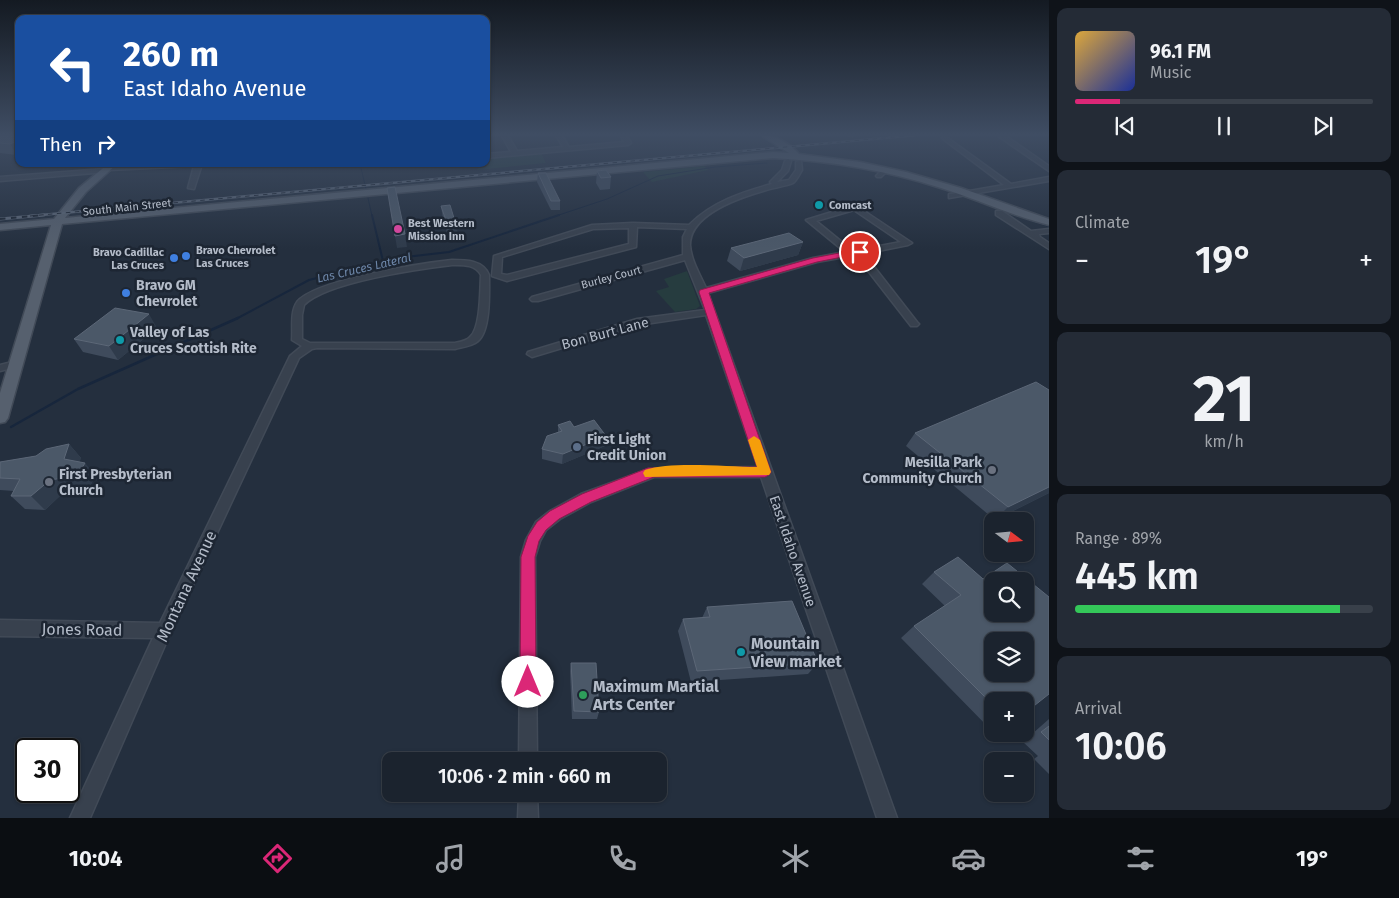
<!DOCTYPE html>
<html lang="en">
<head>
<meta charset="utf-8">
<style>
  body { margin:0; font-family:"Fira Sans",sans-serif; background:#242b36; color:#f1f3f6; height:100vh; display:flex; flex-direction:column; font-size:19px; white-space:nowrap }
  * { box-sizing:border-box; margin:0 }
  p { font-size:16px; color:#a0a4aa }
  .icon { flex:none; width:28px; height:28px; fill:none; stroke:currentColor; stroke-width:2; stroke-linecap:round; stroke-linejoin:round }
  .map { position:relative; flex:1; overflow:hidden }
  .sheet { display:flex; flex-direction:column; gap:8px; padding:8px; background:#0f1319; width:350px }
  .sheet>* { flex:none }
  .banner { position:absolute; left:15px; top:15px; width:475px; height:152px; border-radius:10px; box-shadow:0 1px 4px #0004,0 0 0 1px #39404a; background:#1a4fa0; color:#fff; overflow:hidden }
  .needle { width:32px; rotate:106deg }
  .fabs { position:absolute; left:984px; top:512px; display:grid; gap:10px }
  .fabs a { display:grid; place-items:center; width:50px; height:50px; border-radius:10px; background:#1b232e; box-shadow:0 1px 4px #0004,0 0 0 1px #39404a; font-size:25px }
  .speed { position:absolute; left:15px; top:738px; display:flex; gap:10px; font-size:25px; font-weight:700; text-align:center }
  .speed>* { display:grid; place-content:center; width:65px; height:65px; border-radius:50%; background:#1b232e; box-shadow:0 1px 4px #0004,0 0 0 1px #39404a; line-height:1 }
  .speed .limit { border:2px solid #111; border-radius:8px; background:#fff; color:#111 }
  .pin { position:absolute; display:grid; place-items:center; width:42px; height:42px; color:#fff; margin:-21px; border:2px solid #fff; border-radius:50%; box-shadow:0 1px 5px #0007 }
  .me { position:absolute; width:55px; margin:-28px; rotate:0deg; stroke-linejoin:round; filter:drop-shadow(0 0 4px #0008) }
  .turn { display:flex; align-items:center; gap:18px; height:105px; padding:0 25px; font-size:22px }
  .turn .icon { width:65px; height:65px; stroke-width:2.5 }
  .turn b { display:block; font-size:35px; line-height:42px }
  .then { display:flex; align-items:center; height:48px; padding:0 25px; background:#0003; gap:10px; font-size:19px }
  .big { font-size:38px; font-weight:600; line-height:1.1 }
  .sheet .card { flex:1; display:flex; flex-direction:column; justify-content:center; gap:8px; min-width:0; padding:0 18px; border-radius:10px; background:#242b36 }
  .sheet .dial { align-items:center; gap:0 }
  .dial b { font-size:65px; line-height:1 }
  .song { display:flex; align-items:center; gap:15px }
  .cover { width:60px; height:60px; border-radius:8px; background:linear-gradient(135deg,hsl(40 70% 55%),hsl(230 70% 35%)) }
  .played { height:5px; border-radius:2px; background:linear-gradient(90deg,#db2777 15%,#39404a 15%) }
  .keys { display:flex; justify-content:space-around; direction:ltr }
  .heat { display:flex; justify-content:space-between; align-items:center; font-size:28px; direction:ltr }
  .charge { height:8px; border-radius:4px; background:linear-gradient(90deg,#34c759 89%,#39404a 0) }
  .trip { position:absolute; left:382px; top:752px; width:285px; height:50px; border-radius:10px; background:#1b232e; box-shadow:0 1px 4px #0004,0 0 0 1px #39404a; font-weight:600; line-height:50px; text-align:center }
  .dock { display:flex; height:80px; justify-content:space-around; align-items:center; background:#0b0e12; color:#a0a4aa }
  .dock .icon { width:35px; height:35px }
  .dock .current { color:#db2777 }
  .dock b { font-size:22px; color:#f1f3f6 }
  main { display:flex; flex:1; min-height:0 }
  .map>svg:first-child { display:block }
</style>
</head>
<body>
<main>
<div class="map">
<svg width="1049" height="818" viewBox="0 0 1049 818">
  <rect width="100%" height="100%" fill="#242f3e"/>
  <g fill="#263c3f">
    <polygon points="541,153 546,163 477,170 482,164 486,164 488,158"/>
    <polygon points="704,166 708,170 652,182 643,172"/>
    <polygon points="687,271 700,306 696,309 675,312 656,291 669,287 664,279"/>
  </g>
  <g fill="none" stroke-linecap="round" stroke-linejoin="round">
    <g stroke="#17263c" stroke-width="1">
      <polyline points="360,164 366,189"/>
      <polyline points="368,198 372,216"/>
      <polyline points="1006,212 1019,216"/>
      <polyline points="556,216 607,199 658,176 715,167 767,163"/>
    </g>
    <g stroke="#17263c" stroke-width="2">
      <polyline points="372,215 383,261"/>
      <polyline points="1015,215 1049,226"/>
      <polyline points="236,319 309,280 397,258 449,252 559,215"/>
    </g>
    <polyline stroke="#17263c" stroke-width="2.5" points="11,427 78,389 238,318"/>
    <defs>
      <g id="minor">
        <polygon points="501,134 507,134 517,151 563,147 555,134 561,134 569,147 624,142 620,134 626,134 631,143 628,145 486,158 486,154 511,152"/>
        <polygon points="840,134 855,134 852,136"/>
        <polygon points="998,134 1003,134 1049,166 1049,171 998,136"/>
        <polygon points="945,136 1011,184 1049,177 1049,181 949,198 949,194 952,194 1004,185 943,139 942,138"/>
        <path d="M788,159L791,161L788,171L777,182L789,180L796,170V162L801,161L802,170C800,173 797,180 793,183C787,186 771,188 763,191C739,198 690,214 690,245C691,260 700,275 706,288L813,258L845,252L806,220L855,205L912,243L908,245L858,255L875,268L917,322L919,324L917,326H911L869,272L850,256L817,262L708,293L897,818H877L761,477H654L591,502L560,519L546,530L540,541L535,557L537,761H519L521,557L526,540L536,522L550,511L581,494L649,469L758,467L706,315L638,325L532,357L527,354L528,352L637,319L705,310L685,260L538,301H532L530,299L532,297L683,255V237L687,229L637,227L636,247L507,281L492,276L494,256L592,225L633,223L689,225C712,202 742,192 772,184L770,182L782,170L785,161ZM854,210L901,242L853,251L816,221ZM629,228V244L507,275L501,274L502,257L593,229Z"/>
        <polygon points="178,164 202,164 194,189 188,188 194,166 108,170 105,168 108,166"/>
        <polygon points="104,169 107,171 106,172 0,181 0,177"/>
        <polygon points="883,169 888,170 881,177 877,177 876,176"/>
        <polygon points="996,211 1002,211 1031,231 1049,229 1049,233 1039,234 1040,237 1049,243 1049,249 996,215"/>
        <path d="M452,260C466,260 483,260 489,275C489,291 491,330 478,341C472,346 462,347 455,349L317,348L312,349L299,358L169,636L90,818H70L153,638L0,636V620L160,623L290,356L302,346L292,340C293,328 290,312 297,302C314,280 423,263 452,260ZM452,265C463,265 475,264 481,275C480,289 481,328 470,337C466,341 460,342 455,343H310L302,339V315L304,305C327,282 418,269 452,265Z"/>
        <polygon points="16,361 21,364 20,366 0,371 0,365"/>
        <polygon points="519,794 537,794 538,818 518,818"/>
      </g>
      <path id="major" d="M759,134C773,134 790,143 799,154L860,162L906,172L961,188L1049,219V225C1012,216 977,199 941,188C886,170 830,161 773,158L62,224L8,418L5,422L0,423V393L51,225L0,230V224L54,219L79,188L108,164H117L86,192L65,218L773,152L789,153Z"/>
    </defs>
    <use href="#minor" stroke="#414a57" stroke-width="3"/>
    <use href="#major" stroke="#414a57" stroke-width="3"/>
    <use href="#minor" fill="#38414e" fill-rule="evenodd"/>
    <use href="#major" fill="#56606e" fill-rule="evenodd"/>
    <defs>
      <polyline id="rail-far1" points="30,216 928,134"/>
      <polyline id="rail" points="0,219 44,215"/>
    </defs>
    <use href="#rail-far1" stroke="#5a6575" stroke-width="2.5"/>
    <use href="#rail" stroke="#5a6575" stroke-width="3"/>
    <use href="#rail-far1" stroke="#1d2633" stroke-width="1" stroke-dasharray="4.5" stroke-linecap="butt"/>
    <use href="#rail" stroke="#1d2633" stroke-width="2" stroke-dasharray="5.5" stroke-linecap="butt"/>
  </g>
  <g fill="#3f4b5c">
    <polygon points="19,134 19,154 17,155 0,153 0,137"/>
    <polygon points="597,171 611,177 610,189 600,190 596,183"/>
    <polygon points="538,173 560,201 560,210 551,210 537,182"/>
    <polygon points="441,206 458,241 450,242 443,219"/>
    <polygon points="803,242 798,255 740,271 727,261 731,248"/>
    <polygon points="157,328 118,360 83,352 74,339"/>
    <polygon points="1049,390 1049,493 995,520 906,446 915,433"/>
    <polygon points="558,425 574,427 605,446 562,464 542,459 542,449 558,432"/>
    <polygon points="69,444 81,458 79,462 96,476 88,489 63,493 45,510 25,509 11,496 14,491 0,490 0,462 36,456"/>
    <polygon points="958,557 992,701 992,731 901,638 914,626 945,606 922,584 934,572"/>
    <polygon points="707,607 818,663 808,674 691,682 678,631 683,619 702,618"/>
    <polygon points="571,663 599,712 597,719 572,719 570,671"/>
    <polygon points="1049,719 1049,774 1034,759 1038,756 1023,742"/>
  </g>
  <g fill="#2f3b4b">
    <polygon points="19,140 19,154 17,155 10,144"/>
    <polygon points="457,228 458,241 450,242 449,229"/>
    <polygon points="405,234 407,247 397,248 395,236"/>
    <polygon points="803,242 798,255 740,271 744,258"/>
    <polygon points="149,314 157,328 118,360 109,346"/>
    <polygon points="606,436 605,446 562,464 563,454"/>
    <polygon points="69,444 81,458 76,473 64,459"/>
    <polygon points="85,463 96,476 88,489 63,493 45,510 31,496 50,480"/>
    <polygon points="1049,487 1049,493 995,520 1008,507"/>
  </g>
  <g fill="#4b5868" stroke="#5c6777" fill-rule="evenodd">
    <polygon points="7,134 19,134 19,140 10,144 0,143 0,137"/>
    <polygon points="606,170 611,177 601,178 597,171"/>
    <polygon points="538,173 546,173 560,201 551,201"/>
    <polygon points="395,187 405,234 395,236 387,188"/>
    <polygon points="450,205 457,228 449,229 441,206"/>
    <polygon points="789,233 803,242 744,258 731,248"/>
    <polygon points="115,308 149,314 109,346 74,339"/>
    <polygon points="1036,382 1049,390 1049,487 1008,507 915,433"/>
    <polygon points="594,420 606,436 563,454 542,449 547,436 562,431 558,425 570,421 574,427"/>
    <polygon points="69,444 64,459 85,463 77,476 50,480 31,496 11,496 20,479 0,478 0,462 36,456 46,449"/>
    <path d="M958,557L983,579L1007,563L1049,597V694L1025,713V701H992V704L914,626L961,595L934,572ZM992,581H1025V614H992ZM992,641H1025V674H992Z"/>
    <polygon points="792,601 818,663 697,671 683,619 710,617 707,607"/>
    <polygon points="571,663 596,663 599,712 574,711"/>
    <polygon points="1049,726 1049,740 1041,732"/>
  </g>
  <linearGradient id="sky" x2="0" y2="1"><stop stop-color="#141a22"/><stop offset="0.54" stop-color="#3f4d63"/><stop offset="1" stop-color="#3f4d63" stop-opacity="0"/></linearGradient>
  <rect width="1049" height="249" fill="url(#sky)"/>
  <polygon fill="#db2777" stroke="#8e194d" points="860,249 863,250 863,253 817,262 709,293 771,472 769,475 765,477 654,477 591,502 559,519 546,530 539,541 535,557 536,682 534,688 528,690 522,688 520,682 521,557 528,536 537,522 550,511 582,494 648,468 757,467 699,292 700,290 813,258"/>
  <path fill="#f59e0b" d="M754,436L760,440L771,472L769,475L645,477L643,473L645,470C671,461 727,467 757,467L748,440Z"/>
  <g fill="#0f9aa8" stroke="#1d2633" stroke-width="2">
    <circle cx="819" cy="205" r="5"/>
    <circle cx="120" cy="340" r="5"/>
    <circle cx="741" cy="652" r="5"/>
  </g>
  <circle fill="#d1479c" stroke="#1d2633" stroke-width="2" cx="398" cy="229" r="5"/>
  <g fill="#3f7fe0" stroke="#1d2633" stroke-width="2">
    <circle cx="186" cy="256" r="5"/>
    <circle cx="174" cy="258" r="5"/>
    <circle cx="126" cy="293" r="5"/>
  </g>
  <circle fill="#5c6f8a" stroke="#1d2633" stroke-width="2" cx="577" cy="447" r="5"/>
  <g fill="#6b7280" stroke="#1d2633" stroke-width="2">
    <circle cx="992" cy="470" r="5"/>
    <circle cx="49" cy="482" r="5"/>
  </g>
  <circle fill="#2e9e5b" stroke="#1d2633" stroke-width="2" cx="583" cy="695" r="5"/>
  <g text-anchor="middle" stroke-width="5" stroke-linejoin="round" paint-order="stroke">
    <g font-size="11" font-weight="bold" fill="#b4bcc9" stroke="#1d2633" text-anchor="start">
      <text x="829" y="209">Comcast</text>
      <text x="408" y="227">Best Western<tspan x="408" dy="13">Mission Inn</tspan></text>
      <text x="196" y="254">Bravo Chevrolet<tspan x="196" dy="13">Las Cruces</tspan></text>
      <text x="164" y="256" text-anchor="end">Bravo Cadillac<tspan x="164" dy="13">Las Cruces</tspan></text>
    </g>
    <g font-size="11" fill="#b4bcc9" stroke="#1d2633">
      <text transform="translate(127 207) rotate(-6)" y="4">South Main Street</text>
      <text transform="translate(611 277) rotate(-15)" y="4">Burley Court</text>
    </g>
    <g font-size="12" font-style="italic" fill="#6d86a8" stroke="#1d2633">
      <text transform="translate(364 268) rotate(-13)" y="4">Las Cruces Lateral</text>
    </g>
    <g font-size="14" font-weight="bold" fill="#b4bcc9" stroke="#1d2633" text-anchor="start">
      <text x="136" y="290">Bravo GM<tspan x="136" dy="16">Chevrolet</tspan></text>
      <text x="130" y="337">Valley of Las<tspan x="130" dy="16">Cruces Scottish Rite</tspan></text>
      <text x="587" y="444">First Light<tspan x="587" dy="16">Credit Union</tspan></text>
      <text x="982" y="467" text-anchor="end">Mesilla Park<tspan x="982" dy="16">Community Church</tspan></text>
      <text x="59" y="479">First Presbyterian<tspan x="59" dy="16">Church</tspan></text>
    </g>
    <g font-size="14" fill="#b4bcc9" stroke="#1d2633">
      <text transform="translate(605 333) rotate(-15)" y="5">Bon Burt Lane</text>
      <text transform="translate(793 551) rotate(71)" y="5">East Idaho Avenue</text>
    </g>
    <g font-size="16" fill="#b4bcc9" stroke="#1d2633">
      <text transform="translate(186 586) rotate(-65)" y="6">Montana Avenue</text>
      <text transform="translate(82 629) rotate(1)" y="6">Jones Road</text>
    </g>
    <g font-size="16" font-weight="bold" fill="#b4bcc9" stroke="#1d2633" text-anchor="start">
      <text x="751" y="649">Mountain<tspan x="751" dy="18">View market</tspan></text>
      <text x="593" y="692">Maximum Martial<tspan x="593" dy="18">Arts Center</tspan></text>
    </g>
  </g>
</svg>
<div class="fabs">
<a><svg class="needle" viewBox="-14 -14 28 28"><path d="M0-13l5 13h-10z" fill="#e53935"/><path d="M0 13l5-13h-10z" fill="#a0a4aa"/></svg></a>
<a><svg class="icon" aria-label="search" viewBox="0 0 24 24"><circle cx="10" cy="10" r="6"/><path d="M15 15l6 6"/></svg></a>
<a><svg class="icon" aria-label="layers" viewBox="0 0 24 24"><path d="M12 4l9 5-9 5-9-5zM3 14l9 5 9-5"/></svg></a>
<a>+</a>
<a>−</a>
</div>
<div class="speed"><div class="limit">30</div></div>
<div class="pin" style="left:860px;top:252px;background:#d93025"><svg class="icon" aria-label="arrive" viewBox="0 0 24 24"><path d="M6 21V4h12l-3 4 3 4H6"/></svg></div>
<svg class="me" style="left:528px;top:682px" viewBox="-20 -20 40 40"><circle r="19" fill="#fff"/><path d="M0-13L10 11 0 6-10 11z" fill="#db2777"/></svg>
<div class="trip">10:06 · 2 min · 660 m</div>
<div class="banner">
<div class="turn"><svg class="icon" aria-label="left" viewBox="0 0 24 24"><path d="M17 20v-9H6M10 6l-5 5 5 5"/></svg><div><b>260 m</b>East Idaho Avenue</div></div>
<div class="then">Then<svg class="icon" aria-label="right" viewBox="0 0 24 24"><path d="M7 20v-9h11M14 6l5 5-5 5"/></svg></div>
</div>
</div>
<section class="sheet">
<div class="card">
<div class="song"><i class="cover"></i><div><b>96.1 FM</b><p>Music</p></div></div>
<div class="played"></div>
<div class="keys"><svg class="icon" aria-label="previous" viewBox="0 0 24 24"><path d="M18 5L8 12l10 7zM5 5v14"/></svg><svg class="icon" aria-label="pause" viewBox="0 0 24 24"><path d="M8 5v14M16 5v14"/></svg><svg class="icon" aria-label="next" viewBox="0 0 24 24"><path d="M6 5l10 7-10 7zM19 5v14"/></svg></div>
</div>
<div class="card"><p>Climate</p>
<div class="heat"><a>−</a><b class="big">19°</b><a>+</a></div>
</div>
<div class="card dial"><b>21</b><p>km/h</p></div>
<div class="card"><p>Range · 89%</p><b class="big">445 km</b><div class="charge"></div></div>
<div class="card"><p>Arrival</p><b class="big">10:06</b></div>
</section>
</main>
<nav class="dock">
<b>10:04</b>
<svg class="icon current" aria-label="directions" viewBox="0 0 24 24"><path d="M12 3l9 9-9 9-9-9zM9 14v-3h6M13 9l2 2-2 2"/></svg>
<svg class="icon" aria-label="music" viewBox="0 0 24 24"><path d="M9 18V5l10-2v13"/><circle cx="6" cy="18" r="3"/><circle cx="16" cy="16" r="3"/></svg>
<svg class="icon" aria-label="phone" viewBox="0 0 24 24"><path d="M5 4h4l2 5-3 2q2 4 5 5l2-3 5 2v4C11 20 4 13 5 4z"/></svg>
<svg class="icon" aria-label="climate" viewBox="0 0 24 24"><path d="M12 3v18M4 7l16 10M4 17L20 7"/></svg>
<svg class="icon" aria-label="car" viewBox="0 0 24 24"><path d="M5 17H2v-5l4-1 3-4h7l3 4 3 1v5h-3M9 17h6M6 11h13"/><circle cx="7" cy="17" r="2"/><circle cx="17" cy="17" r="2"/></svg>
<svg class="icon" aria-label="filters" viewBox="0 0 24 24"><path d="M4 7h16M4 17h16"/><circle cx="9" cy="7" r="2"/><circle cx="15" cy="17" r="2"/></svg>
<b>19°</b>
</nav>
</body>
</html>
